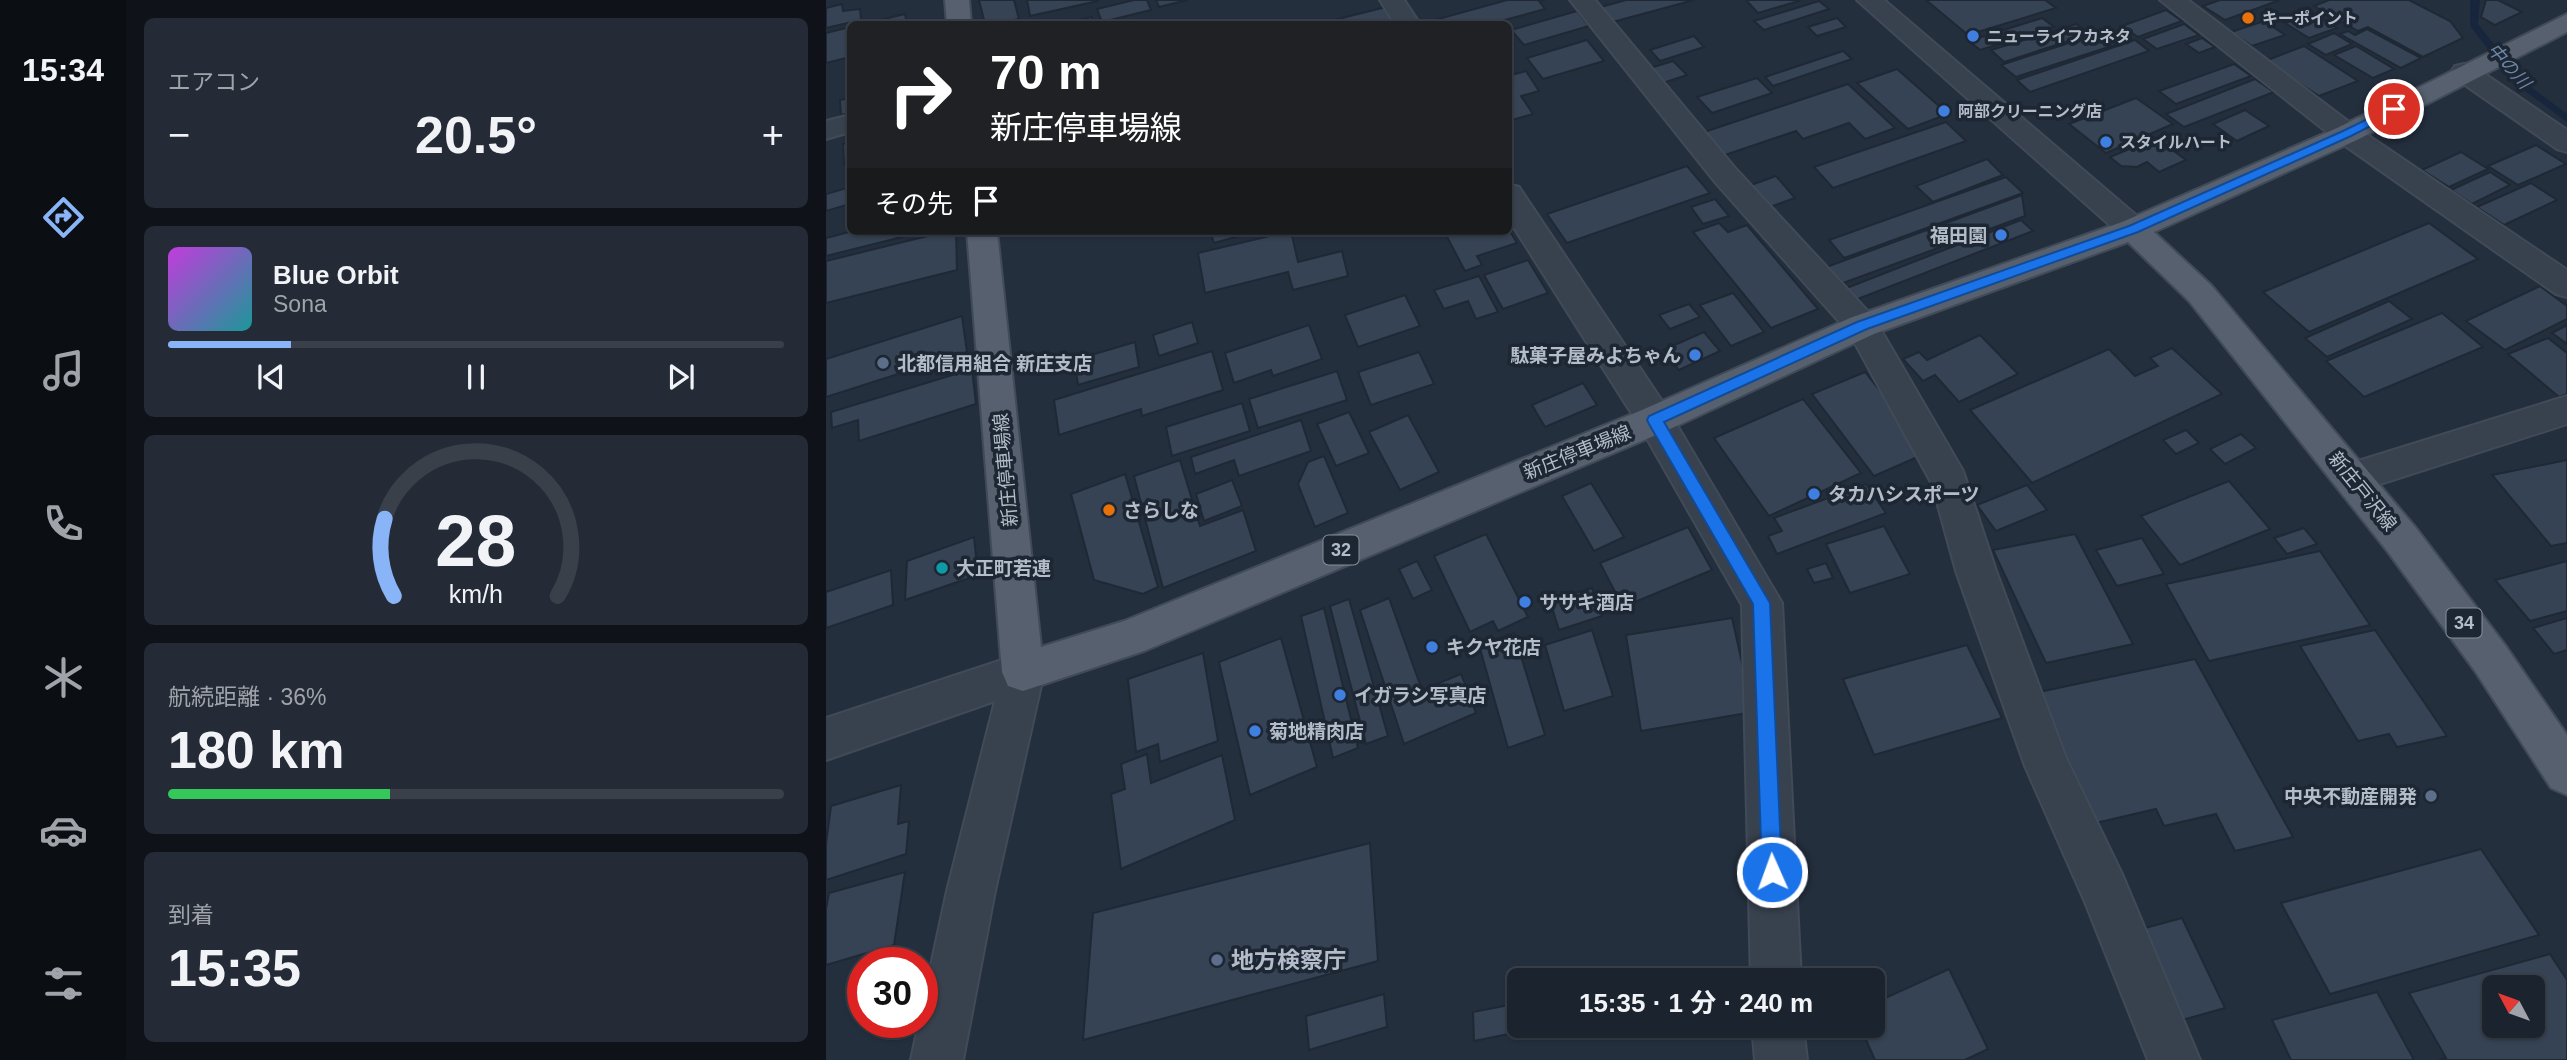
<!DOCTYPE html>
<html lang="ja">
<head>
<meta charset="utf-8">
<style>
  body { margin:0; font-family:Arial,"Noto Sans JP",sans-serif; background:#242b36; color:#f1f3f6; height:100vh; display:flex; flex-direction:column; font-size:26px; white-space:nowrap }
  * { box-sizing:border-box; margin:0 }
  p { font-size:23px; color:#a0a4aa }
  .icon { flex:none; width:38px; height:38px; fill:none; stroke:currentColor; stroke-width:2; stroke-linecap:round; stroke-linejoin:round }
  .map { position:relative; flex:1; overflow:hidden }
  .panel { display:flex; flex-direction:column; gap:18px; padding:18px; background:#0f1319; width:700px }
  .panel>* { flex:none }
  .hud { position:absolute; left:21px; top:21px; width:665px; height:214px; border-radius:10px; box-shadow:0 2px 5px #0004,0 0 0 2px #39404a; background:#202124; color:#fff; overflow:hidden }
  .needle { width:46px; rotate:311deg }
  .fabs { position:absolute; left:1656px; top:975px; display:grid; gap:14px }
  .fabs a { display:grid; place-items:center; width:63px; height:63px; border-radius:10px; background:#1b232e; box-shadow:0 2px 5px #0004,0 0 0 2px #39404a; font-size:35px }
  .speed { position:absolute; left:21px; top:947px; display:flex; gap:14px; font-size:35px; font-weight:700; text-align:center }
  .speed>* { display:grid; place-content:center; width:91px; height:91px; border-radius:50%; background:#1b232e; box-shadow:0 2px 5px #0004,0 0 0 2px #39404a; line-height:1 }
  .speed .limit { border:10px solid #d22; background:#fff; color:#111 }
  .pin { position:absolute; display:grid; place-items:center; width:60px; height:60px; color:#fff; margin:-30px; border:4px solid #fff; border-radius:50%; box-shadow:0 2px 7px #0007 }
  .me { position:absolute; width:77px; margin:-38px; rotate:358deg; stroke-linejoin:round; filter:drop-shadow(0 0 5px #0008) }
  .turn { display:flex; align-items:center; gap:24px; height:147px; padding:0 28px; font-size:32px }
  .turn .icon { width:91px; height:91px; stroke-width:2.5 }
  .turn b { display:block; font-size:49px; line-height:60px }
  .then { display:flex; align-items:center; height:66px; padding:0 28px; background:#0003; gap:14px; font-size:26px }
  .big { font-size:52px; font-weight:700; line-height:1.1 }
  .panel .card { flex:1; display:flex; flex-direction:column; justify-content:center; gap:10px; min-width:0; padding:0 24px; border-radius:10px; background:#242b36 }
  .panel .dial { align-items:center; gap:0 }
  .dial svg { height:182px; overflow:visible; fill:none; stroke:#39404a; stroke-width:7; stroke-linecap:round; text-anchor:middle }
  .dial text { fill:#f1f3f6; stroke:none }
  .song { display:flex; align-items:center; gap:21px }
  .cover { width:84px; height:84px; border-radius:10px; background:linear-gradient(135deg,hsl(290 70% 55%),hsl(180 70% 35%)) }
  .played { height:7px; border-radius:4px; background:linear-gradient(90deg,#8ab4f8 20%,#39404a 20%) }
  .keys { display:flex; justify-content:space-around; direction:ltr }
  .heat { display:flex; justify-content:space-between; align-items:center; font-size:38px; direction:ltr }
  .charge { height:10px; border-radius:5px; background:linear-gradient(90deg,#34c759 36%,#39404a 0) }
  .trip { position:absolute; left:681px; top:968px; width:378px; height:70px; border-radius:10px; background:#1b232e; box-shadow:0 2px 5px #0004,0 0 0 2px #39404a; font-weight:700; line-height:70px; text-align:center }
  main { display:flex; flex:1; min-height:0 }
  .menu { display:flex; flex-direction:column; width:126px; justify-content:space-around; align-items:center; background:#0b0e12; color:#a0a4aa }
  .menu .icon { width:49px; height:49px }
  .menu .on { color:#8ab4f8 }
  .menu b { font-size:32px; color:#f1f3f6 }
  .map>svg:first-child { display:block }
</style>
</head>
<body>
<main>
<nav class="menu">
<b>15:34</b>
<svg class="icon on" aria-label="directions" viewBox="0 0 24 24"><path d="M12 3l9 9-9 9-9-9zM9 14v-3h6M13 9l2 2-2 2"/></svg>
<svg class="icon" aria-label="music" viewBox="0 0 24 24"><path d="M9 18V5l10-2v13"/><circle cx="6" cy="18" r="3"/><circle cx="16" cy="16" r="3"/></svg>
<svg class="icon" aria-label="phone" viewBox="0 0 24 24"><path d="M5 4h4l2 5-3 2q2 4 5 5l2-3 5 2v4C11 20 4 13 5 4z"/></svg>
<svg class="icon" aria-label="climate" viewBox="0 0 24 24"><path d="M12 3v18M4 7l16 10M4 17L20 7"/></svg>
<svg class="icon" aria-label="car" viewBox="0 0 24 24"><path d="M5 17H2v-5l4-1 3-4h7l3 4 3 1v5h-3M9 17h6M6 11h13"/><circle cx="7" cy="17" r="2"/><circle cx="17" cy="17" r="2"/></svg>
<svg class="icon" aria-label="filters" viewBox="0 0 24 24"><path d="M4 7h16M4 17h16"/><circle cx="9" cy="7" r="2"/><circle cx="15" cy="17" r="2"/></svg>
</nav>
<section class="panel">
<div class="card"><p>エアコン</p>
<div class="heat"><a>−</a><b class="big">20.5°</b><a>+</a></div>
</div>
<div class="card">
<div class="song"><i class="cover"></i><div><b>Blue Orbit</b><p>Sona</p></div></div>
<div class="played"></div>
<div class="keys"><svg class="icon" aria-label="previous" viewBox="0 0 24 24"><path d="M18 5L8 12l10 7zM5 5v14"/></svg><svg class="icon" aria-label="pause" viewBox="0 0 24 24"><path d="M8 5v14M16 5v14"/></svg><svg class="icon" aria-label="next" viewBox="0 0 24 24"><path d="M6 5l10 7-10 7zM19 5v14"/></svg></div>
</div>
<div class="card dial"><svg viewBox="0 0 100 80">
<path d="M14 69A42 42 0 1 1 86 69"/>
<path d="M14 69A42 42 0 0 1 10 35" stroke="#8ab4f8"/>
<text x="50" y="56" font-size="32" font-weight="700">28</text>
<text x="50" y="72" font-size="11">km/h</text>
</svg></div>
<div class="card"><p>航続距離 · 36%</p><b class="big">180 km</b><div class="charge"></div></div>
<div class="card"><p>到着</p><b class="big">15:35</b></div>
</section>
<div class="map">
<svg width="1741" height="1060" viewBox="0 0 1741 1060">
  <rect width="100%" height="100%" fill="#242f3e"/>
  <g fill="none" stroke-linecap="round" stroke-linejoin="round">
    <polygon fill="#17263c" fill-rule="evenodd" points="1644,0 1654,0 1652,24 1697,81 1741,114 1741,122 1691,85 1644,26"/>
  </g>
  <g fill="#364354" stroke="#1f2835" stroke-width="2" fill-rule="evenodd">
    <polygon points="153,0 188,0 193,19 159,24"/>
    <polygon points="201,0 272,0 272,1 204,16"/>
    <polygon points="308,0 321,0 325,10 276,22 271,9"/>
    <polygon points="330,0 362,0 333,7"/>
    <polygon points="681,0 718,0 713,1 719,9 664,24 607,24 605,21"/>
    <polygon points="800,0 868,0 783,23 771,8"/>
    <polygon points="920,0 971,0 973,1 932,13"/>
    <polygon points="1100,0 1219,0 1230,8 1142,35"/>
    <polygon points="1394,0 1454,0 1399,20 1377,6"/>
    <polygon points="1503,0 1583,0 1624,21 1637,38 1597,57 1542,27 1532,31 1488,6"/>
    <polygon points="1660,0 1672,0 1696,12 1669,25 1655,17"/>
    <polygon points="993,1 1003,9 938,30 928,21"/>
    <polygon points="16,4 17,11 34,9 35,20 0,28 0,8"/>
    <polygon points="560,7 568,20 551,24 492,24"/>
    <polygon points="1340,10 1356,21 1312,37 1296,26"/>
    <polygon points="751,11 763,26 698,45 685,30"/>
    <polygon points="1487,13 1511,28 1483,38 1459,23"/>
    <polygon points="79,14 81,24 37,24"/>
    <polygon points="266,17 267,24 244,24 244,22"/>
    <polygon points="1011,18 1020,27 991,36 982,27"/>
    <polygon points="1216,18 1228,27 1154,50 1143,41"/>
    <polygon points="1438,21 1459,35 1426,46 1405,32"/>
    <polygon points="1250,24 1264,34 1178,62 1165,50"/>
    <polygon points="1358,24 1373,35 1331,49 1317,39"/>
    <polygon points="24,27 24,57 0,63 0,33"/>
    <polygon points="1541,29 1595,58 1575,68 1514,34 1522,31 1529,35"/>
    <polygon points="1283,30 1298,42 1190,77 1175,65"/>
    <polygon points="1508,33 1526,44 1500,55 1482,44"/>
    <polygon points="868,36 878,47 834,61 824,50"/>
    <polygon points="1376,38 1389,47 1373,53 1360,44"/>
    <polygon points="761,40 778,61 717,79 701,58"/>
    <polygon points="1309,40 1323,51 1204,92 1191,80"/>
    <polygon points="1478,46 1532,81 1493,96 1439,61"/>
    <polygon points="1530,46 1568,69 1547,78 1508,55"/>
    <polygon points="1017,51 1026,59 947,86 939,77"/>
    <polygon points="847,61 861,75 834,84 821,69"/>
    <polygon points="1408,64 1425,76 1350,104 1333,91"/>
    <polygon points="1071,69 1122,114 1082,129 1031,83"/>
    <polygon points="700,71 713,91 695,96 707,114 682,121 682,76"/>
    <polygon points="931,78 946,93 886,113 871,97"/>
    <polygon points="1429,79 1448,92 1358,127 1340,114"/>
    <polygon points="1022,84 1069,128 1039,139 1023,123 977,139 970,131 899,155 878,132"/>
    <polygon points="24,98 24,113 15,115 14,100"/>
    <polygon points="1310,98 1347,124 1280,153 1243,124"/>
    <polygon points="1419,110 1443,126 1411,141 1387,124"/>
    <polygon points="1120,122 1140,141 1007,188 988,167"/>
    <polygon points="1330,138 1360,160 1333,172 1321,162 1311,167 1295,166 1284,157"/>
    <polygon points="24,142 24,162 18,164 17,144"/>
    <polygon points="1710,145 1740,164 1692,185 1662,166"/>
    <polygon points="1635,152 1662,169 1623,187 1596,170"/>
    <polygon points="1161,159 1177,175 1107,202 1090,186"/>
    <polygon points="861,166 884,193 741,243 721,214"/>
    <polygon points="1664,172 1684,185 1646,204 1625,190"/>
    <polygon points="950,176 969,198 944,207 925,185"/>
    <polygon points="1180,177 1197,193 1018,258 1003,240"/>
    <polygon points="1705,183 1731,200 1678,225 1651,207"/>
    <polygon points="24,187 24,204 0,211 0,194"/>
    <polygon points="1196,195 1199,216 1009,286 995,269"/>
    <polygon points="889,199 903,216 877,224 865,207"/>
    <polygon points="1195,220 1207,231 1024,302 1013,291"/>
    <polygon points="893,223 902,232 921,225 992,309 945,328 867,232"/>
    <polygon points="1603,223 1652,259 1483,332 1437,292"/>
    <polygon points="682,228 691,243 651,256 656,265 639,271 619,233 682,231"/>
    <polygon points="27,231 100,231 0,256 0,238"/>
    <polygon points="122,231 130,231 131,270 0,303 0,261"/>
    <polygon points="384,231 431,231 388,243"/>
    <polygon points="465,231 472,262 516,251 522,276 467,290 462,272 379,293 372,253"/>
    <polygon points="702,260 722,293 677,309 658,275"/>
    <polygon points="653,276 672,312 650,319 642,301 618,309 608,290"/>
    <polygon points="1714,286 1741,306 1741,319 1679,350 1640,321"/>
    <polygon points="907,293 938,332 905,346 874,305"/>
    <polygon points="579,295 594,326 532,347 519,315"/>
    <polygon points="1563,301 1586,319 1501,357 1479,338"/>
    <polygon points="863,304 874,317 844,329 833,315"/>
    <polygon points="1616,313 1657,347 1538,397 1500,361"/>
    <polygon points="136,316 141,352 0,397 0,359"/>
    <polygon points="366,322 372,343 333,356 327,335"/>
    <polygon points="483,325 496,359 447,376 445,370 408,383 399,353"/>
    <polygon points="1741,325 1741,344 1726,333"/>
    <polygon points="878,332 894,351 853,370 837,350"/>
    <polygon points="1154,335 1192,374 1133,402 1109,375 1097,381 1077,359 1093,352 1101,360"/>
    <polygon points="1722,338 1741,353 1741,394 1733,397 1682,354"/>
    <polygon points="309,342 313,367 252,385 248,360"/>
    <polygon points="1346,348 1396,394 1206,483 1144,410 1283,349 1309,376 1332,366 1324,358"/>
    <polygon points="386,351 397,390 316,416 315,409 233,435 228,400"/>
    <polygon points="593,352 608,384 545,405 532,372"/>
    <polygon points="146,369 150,404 33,441 32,420 6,428 5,412"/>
    <polygon points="511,371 521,400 432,428 423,399"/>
    <polygon points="1039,372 1103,452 1048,476 986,394"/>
    <polygon points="757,383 771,405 719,427 706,405"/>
    <polygon points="977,399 1035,473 943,516 888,438"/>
    <polygon points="416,403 424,431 346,456 340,427"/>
    <polygon points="523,412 543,453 510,466 491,424"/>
    <polygon points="582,415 613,472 574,490 543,432"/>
    <polygon points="475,420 485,451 413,476 408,460 369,474 365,457"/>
    <polygon points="1360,430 1373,443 1350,454 1337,440"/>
    <polygon points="1415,434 1430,448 1399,464 1384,449"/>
    <polygon points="498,456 522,513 489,527 472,484 482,462"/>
    <polygon points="354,460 374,526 417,510 430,551 337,588 308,476"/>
    <polygon points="1741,460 1741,543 1725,546 1666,475"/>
    <polygon points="299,474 332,587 317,594 268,580 245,494"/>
    <polygon points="406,480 416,506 378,521 370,494"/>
    <polygon points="1403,481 1444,529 1354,565 1315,516"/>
    <polygon points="765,483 798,537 768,551 736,496"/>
    <polygon points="1040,484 1060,513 951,554 942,536 956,531 948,518"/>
    <polygon points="1201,485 1221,510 1170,531 1151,505"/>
    <polygon points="1058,526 1084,574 1024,593 1000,544"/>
    <polygon points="862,527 886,570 797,607 774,563"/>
    <polygon points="1478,528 1491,544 1461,554 1448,538"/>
    <polygon points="660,534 702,617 672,631 667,621 644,632 608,556"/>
    <polygon points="1249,534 1307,644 1220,663 1167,550"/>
    <polygon points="148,537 152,575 79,600 81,561"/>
    <polygon points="1316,538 1338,574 1291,586 1270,550"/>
    <polygon points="1494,551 1544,625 1383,661 1340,584"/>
    <polygon points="591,561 606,590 587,599 573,569"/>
    <polygon points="1741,561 1741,611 1704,621 1669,580"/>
    <polygon points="1000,563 1007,578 988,583 981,569"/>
    <polygon points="65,570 67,605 0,628 0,592"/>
    <polygon points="766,588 776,616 733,630 724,601"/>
    <polygon points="563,598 596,690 635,674 650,713 578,744 534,610"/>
    <polygon points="523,599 562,736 540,744 504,606"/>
    <polygon points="498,608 532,748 507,758 475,616"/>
    <polygon points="906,618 927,712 815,731 800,635"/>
    <polygon points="1741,618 1741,650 1728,654 1707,628"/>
    <polygon points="766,630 787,696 738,711 719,645"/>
    <polygon points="1549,630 1621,736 1571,747 1563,734 1532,741 1474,646"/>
    <polygon points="688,633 719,735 682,748 653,645"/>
    <polygon points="455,638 491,767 424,795 393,662"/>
    <polygon points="1141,645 1176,718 1048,755 1017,679"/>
    <polygon points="377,653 392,741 334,762 332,744 310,752 302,679"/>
    <polygon points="1369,659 1467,837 1409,851 1390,814 1338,826 1330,809 1261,825 1204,694"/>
    <polygon points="321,754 325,783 396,755 409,820 295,869 285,794 299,789 295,764"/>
    <polygon points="75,785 72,824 83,821 80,854 0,880 0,844 5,806"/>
    <polygon points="544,843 552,961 257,1040 267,913"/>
    <polygon points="1655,849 1713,935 1504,994 1455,903"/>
    <polygon points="79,872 68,945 0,965 0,909 3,893"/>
    <polygon points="1356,918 1399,1008 1349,1022 1308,931"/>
    <path d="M1724,954L1741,980V1060H1613L1620,1058L1583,993ZM1668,987H1706V1026H1668Z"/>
    <polygon points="1123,969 1162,1049 1139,1060 1049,1060 1034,1026 1046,1026 1046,1004"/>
    <polygon points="1551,992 1588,1060 1465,1060 1446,1020"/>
    <polygon points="558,994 561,1027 483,1050 480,1016"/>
    <polygon points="693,1003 693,1026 706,1026 707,1029 648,1041 647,1012"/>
  </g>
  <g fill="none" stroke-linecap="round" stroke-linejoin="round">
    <defs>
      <g id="minor">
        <polygon points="554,0 578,0 594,24 569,24"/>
        <polygon points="744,0 769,0 909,168 1048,318 1137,471 1170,571 1240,758 1296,874 1374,1060 1322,1060 1259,902 1199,766 1130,571 1106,484 1024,334 889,182"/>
        <polygon points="1031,0 1058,0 1318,222 1322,229 1318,236 1307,239 1296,236"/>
        <polygon points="1334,0 1362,0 1531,128 1741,270 1741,297 1730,294 1511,140"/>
        <polygon points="1638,64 1647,66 1741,130 1741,152 1731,149 1629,78 1625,72 1629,66"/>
        <polygon points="24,115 24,132 0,139 0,121"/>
        <polygon points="682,184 693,187 842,410 956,603 975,980 925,980 916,605 816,430 682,218"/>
        <polygon points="1741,396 1741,424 1526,493 1513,489 1507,478 1513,467"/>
        <polygon points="197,653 212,658 218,672 169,891 137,1060 85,1060 93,1022 96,1022 96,1007 121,891 169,701 0,760 0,718"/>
        <polygon points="926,1026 977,1026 981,1060 929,1060"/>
      </g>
      <g id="major">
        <polygon points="119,0 143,0 145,24 121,24"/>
        <polygon points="1741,14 1741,32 1531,140 1328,232 1385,285 1590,528 1679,645 1741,735 1741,795 1725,788 1649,671 1562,552 1363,301 1302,242 1048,334 842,430 318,651 197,691 182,686 176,672 141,231 171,231 215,647 298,621 816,410 1024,318 1296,222 1511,128"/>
      </g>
    </defs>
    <use href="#minor" stroke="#414a57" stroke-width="4"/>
    <use href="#major" stroke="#414a57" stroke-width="4"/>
    <use href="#minor" fill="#38414e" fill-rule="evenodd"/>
    <use href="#major" fill="#56606e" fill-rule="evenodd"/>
  </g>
  <polygon fill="#1a73e8" stroke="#114b97" stroke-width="2" points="1568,106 1574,109 1572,112 1525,136 1312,232 1041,329 838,422 944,603 956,872 953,879 946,882 939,879 936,872 927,604 823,424 821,420 823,416 1031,322 1303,226 1517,131"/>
  <g fill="#e8710a" stroke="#1d2633" stroke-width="2.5">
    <circle cx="1422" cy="18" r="7"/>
    <circle cx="283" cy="510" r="7"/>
  </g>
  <g fill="#3f7fe0" stroke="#1d2633" stroke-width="2.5">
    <circle cx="1147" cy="36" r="7"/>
    <circle cx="1118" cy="111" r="7"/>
    <circle cx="1280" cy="142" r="7"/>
    <circle cx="1175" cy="235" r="7"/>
    <circle cx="869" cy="355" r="7"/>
    <circle cx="988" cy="494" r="7"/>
    <circle cx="699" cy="602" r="7"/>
    <circle cx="606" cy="647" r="7"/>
    <circle cx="514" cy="695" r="7"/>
    <circle cx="429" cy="731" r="7"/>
  </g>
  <g fill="#5c6f8a" stroke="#1d2633" stroke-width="2.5">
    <circle cx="57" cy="363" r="7"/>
    <circle cx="1605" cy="796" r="7"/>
    <circle cx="391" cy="960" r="7"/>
  </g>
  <circle fill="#0f9aa8" stroke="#1d2633" stroke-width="2.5" cx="116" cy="568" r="7"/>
  <g text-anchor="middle" stroke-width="7" stroke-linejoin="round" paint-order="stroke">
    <g font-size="16" font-weight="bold" fill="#b4bcc9" stroke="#1d2633" text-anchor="start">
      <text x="1436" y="24">キーポイント</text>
      <text x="1161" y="42">ニューライフカネタ</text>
      <text x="1132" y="117">阿部クリーニング店</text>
      <text x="1294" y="148">スタイルハート</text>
    </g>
    <g font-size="18" font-style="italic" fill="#6d86a8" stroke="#1d2633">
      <text transform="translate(1683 66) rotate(48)" y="6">中の川</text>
    </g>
    <g fill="#1d2633" stroke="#878f9c" stroke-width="2">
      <rect x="497.5" y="535.5" width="35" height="29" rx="5"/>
      <rect x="1620.5" y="608.5" width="35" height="29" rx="5"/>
    </g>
    <g font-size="18" font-weight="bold" fill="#b4bcc9">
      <text x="515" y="556">32</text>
      <text x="1638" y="629">34</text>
    </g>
    <g font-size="19" font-weight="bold" fill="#b4bcc9" stroke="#1d2633" text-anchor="start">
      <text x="1161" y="242" text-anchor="end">福田園</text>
      <text x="855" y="362" text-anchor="end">駄菓子屋みよちゃん</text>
      <text x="71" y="370">北都信用組合 新庄支店</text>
      <text x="1002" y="501">タカハシスポーツ</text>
      <text x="297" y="517">さらしな</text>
      <text x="130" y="575">大正町若連</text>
      <text x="713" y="609">ササキ酒店</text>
      <text x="620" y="654">キクヤ花店</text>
      <text x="528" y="702">イガラシ写真店</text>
      <text x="443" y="738">菊地精肉店</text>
      <text x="1591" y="803" text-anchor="end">中央不動産開発</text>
    </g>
    <g font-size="19" fill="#b4bcc9" stroke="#1d2633">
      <text transform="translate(751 452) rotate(-22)" y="7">新庄停車場線</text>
      <text transform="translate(179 470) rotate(-95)" y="7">新庄停車場線</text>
      <text transform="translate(1537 491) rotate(51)" y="7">新庄戸沢線</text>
    </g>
    <g font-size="23" font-weight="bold" fill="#b4bcc9" stroke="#1d2633" text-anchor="start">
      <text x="405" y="968">地方検察庁</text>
    </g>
  </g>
</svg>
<div class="fabs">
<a><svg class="needle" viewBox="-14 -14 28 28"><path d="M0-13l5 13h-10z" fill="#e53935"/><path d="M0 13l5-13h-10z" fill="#a0a4aa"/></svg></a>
</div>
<div class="speed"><div class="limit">30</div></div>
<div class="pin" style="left:1568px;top:109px;background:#d93025"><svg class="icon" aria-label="arrive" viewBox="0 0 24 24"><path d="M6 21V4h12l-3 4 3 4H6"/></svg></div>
<svg class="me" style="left:946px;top:872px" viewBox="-20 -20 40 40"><circle r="17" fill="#1a73e8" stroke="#fff" stroke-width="3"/><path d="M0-11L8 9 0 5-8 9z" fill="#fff"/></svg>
<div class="trip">15:35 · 1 分 · 240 m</div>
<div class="hud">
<div class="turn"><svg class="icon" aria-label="right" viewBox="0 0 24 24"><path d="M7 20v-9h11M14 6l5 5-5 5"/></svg><div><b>70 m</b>新庄停車場線</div></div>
<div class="then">その先<svg class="icon" aria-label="arrive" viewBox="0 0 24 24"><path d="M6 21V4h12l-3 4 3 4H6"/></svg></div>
</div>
</div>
</main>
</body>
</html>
